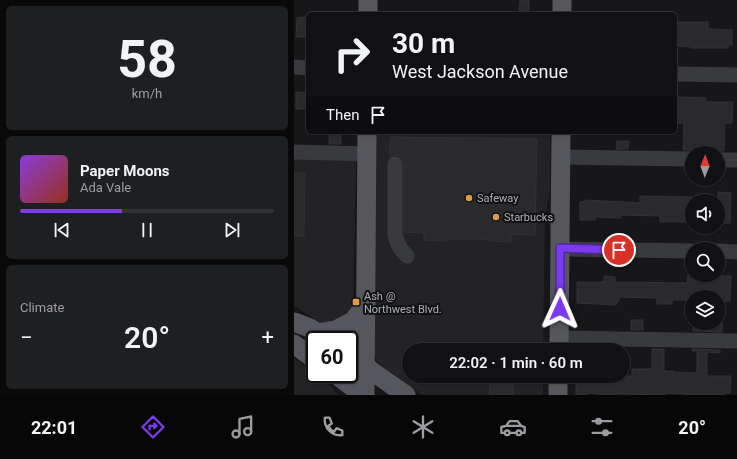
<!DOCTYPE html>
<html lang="en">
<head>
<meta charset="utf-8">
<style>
  body { margin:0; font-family:Roboto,sans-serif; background:#1e1f21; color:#f1f3f6; height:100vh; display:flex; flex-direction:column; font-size:15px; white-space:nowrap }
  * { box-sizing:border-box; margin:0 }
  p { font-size:13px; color:#9c9da0 }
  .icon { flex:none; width:22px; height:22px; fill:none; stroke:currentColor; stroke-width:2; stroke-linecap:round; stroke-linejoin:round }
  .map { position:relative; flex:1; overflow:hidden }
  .panel { display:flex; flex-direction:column; gap:6px; padding:6px; background:#09090a; width:294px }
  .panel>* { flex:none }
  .top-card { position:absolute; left:12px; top:12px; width:371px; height:122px; border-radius:6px; box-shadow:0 1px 3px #0004,0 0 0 1px #303133; background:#111113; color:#f1f3f6; overflow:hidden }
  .needle { width:26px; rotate:1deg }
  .fabs { position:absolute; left:391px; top:146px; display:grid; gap:8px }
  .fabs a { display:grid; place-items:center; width:40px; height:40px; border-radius:50%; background:#111113; box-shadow:0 1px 3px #0004,0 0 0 1px #303133; font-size:20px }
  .speed { position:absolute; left:12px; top:331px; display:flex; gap:8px; font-size:20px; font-weight:700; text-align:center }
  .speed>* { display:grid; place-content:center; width:52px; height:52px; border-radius:50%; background:#111113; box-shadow:0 1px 3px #0004,0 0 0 1px #303133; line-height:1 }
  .speed .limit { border:2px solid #111; border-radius:6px; background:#fff; color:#111 }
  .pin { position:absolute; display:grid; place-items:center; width:34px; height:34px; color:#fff; margin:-17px; border:2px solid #fff; border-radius:50%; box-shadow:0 1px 4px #0007 }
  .me { position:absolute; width:44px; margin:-22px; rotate:1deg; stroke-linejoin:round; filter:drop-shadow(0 0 3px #0008) }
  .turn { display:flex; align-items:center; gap:14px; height:84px; padding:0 20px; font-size:18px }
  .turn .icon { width:52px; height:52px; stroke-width:2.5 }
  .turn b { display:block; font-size:28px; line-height:34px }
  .then { display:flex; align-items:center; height:38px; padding:0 20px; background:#0003; gap:8px; font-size:15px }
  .big { font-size:30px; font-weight:600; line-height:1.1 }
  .panel .widget { flex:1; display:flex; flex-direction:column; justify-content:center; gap:6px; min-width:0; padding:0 14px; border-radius:6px; background:#1e1f21 }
  .panel .dial { align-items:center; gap:0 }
  .dial b { font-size:52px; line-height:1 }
  .song { display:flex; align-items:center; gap:12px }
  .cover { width:48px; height:48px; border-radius:6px; background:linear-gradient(135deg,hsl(270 70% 55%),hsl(10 70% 35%)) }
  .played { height:4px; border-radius:2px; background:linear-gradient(90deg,#7c3aed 40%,#303133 40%) }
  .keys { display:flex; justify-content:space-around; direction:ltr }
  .heat { display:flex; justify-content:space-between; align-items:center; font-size:22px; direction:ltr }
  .trip { position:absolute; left:108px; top:343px; width:228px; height:40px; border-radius:20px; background:#111113; box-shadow:0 1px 3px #0004,0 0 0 1px #303133; font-weight:600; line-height:40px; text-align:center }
  .tabs { display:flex; height:64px; justify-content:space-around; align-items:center; background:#070708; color:#9c9da0 }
  .tabs .icon { width:28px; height:28px }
  .tabs .on { color:#7c3aed }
  .tabs b { font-size:18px; color:#f1f3f6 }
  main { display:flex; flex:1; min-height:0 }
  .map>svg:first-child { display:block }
</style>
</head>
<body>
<main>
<section class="panel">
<div class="widget dial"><b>58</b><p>km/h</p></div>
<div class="widget">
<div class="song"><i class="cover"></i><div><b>Paper Moons</b><p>Ada Vale</p></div></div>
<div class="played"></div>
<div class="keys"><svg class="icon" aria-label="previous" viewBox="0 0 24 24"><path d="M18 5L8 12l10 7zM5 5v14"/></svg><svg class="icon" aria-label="pause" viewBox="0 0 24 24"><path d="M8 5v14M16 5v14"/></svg><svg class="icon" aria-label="next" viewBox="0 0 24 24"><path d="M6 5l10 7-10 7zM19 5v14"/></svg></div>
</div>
<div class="widget"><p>Climate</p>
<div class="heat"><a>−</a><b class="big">20°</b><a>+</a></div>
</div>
</section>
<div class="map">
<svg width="443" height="395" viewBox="0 0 443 395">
  <rect width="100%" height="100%" fill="#171719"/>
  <g fill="#232326">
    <polygon points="80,132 256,132 256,192 251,216 249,350 115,350 115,376 249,376 249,395 128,395 83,362 80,354"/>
    <polygon points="0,159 62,161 59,304 57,311 53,317 32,325 26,323 0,305"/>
    <polygon points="0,358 37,386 44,395 0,395"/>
  </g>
  <g fill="#2a2a2d" stroke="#313235">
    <polygon points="226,0 235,0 235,14 225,14"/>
    <polygon points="14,17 14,37 2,37 3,18"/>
    <polygon points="381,22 414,22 414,29 438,30 438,45 434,45 434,48 397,48 397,47 381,46"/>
    <polygon points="2,92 14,93 14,109 2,109"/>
    <polygon points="381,97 412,98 412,102 439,102 438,123 431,123 430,151 424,151 419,153 404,153 399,150 389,150 390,123 381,123"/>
    <rect x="35" y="132" width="12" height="12"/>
    <polygon points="96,137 243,139 241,235 217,234 217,242 194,241 194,239 153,239 153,241 130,240 130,233 110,232 110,164 109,159 105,156 101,155 96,157"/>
    <polygon points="323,141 335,141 334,149 322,149"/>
    <polygon points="0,173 11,173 10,236 0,236"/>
    <polygon points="424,192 437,193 436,223 427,223 427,219 424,219"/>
    <polygon points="346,196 398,197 398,222 366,222 366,216 327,215 327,218 301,217 301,220 286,220 286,202 292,201 292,200 346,203"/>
    <polygon points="394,275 437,276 436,301 424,301 424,297 398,297 398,300 378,300 378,304 363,304 363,298 325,297 325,301 323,301 322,305 283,303 283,282 310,282 310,276 321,277 321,282 326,282 393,283"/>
    <rect x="337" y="320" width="12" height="10"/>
    <polygon points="399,323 428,323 428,332 399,331"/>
    <polygon points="358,349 370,349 370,371 379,371 379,372 403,373 403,351 398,351 398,349 426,350 426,353 413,352 413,376 437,376 436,393 430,393 430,395 391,395 391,394 371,393 371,395 324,394 324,395 314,395 293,393 293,395 282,395 282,376 338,376 338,369 358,369"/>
    <rect x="196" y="376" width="23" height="19"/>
  </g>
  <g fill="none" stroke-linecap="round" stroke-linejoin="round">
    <g stroke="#383a3d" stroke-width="15">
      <polyline points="0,67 14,68"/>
      <polyline points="381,74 443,75"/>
      <polyline points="0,152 73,154"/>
      <polyline points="267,157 398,159"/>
      <polyline points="424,160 443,160"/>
      <polyline points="101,164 101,236 106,248 113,256"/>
      <polyline points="266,249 398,251"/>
      <polyline points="424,251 443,252"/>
      <polyline points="265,338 443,341"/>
    </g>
    <g stroke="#55575c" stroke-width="19">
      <polyline points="74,14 74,0"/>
      <polyline points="268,14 268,0"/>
      <polyline points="0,322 16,328 33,339"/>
      <polyline points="23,333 42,330 59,321 72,304"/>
      <polyline points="0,344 21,360"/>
      <polyline points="265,350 267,132"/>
      <polyline points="55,355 112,395"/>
      <polyline points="41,374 69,395"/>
      <polyline points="71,395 73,132"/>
      <polyline points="264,395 264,376"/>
    </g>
  </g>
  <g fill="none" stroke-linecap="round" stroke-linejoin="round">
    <defs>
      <polyline id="route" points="266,309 266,248 325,250"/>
    </defs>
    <use href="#route" stroke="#51269a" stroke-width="10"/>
    <use href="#route" stroke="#7c3aed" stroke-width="7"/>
  </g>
  <g fill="#df9a49" stroke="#121214" stroke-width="1.5">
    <circle cx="175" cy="198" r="4"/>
    <circle cx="202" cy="217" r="4"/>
    <rect x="58" y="298" width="8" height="8" rx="2"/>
  </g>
  <g text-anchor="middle" stroke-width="4" stroke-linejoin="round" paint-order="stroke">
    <g font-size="11" fill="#abb0b7" stroke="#121214" text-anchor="start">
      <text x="183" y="202">Safeway</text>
      <text x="210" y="221">Starbucks</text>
      <text x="70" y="300">Ash @<tspan x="70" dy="13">Northwest Blvd.</tspan></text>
    </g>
  </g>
</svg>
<div class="fabs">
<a><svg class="needle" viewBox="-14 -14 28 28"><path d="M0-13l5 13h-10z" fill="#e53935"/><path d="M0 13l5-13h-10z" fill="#9c9da0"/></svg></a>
<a><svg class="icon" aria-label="sound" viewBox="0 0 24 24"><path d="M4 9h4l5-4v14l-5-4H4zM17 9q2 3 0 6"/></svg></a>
<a><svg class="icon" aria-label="search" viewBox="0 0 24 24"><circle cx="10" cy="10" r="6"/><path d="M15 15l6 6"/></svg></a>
<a><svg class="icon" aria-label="layers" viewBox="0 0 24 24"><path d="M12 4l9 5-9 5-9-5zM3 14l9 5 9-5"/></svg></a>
</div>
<div class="speed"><div class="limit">60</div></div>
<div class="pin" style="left:325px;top:250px;background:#d93025"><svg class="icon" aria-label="arrive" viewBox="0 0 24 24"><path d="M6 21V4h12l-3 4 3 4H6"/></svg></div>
<svg class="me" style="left:266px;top:309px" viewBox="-20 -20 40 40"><path d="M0-17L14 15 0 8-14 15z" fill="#7c3aed" stroke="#fff" stroke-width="4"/></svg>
<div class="trip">22:02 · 1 min · 60 m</div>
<div class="top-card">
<div class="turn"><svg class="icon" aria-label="right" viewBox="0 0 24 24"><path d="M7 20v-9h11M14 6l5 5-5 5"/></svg><div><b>30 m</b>West Jackson Avenue</div></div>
<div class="then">Then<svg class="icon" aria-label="arrive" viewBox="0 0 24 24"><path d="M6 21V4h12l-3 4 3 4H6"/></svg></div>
</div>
</div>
</main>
<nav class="tabs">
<b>22:01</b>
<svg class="icon on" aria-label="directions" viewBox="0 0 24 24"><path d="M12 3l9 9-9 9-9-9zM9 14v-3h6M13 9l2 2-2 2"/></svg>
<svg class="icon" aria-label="music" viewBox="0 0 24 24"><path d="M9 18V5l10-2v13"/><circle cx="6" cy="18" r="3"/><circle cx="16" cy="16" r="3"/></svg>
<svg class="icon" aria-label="phone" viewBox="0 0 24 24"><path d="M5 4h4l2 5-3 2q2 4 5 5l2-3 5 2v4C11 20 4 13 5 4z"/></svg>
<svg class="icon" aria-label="climate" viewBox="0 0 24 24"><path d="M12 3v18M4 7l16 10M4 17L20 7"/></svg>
<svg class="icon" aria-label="car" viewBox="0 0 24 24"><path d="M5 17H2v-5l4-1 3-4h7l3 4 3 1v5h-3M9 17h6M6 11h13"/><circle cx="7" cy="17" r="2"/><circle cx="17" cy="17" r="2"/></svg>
<svg class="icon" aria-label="filters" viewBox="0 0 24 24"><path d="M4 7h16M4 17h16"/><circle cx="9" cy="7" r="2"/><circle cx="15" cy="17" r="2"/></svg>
<b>20°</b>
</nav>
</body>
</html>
